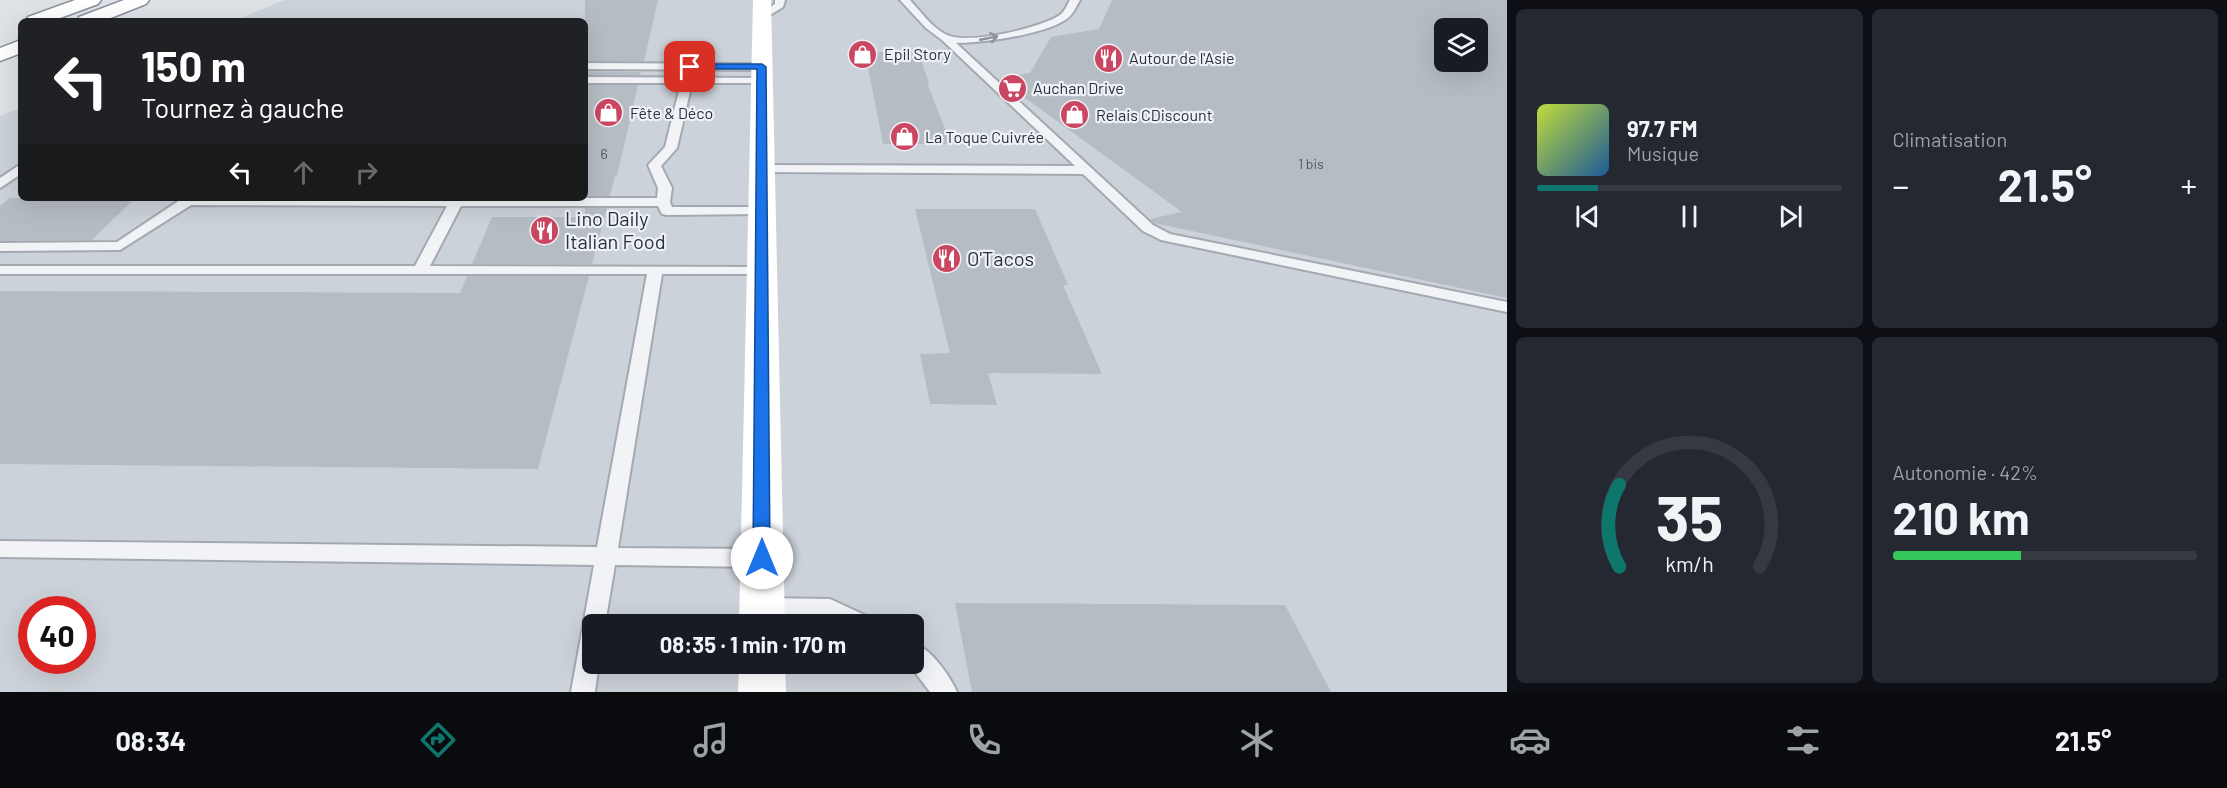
<!DOCTYPE html>
<html lang="fr">
<head>
<meta charset="utf-8">
<style>
  body { margin:0; font-family:Barlow,sans-serif; background:#242831; color:#f1f3f6; height:100vh; display:flex; flex-direction:column; font-size:22px; white-space:nowrap }
  * { box-sizing:border-box; margin:0 }
  p { font-size:20px; color:#9ea1a6 }
  .icon { flex:none; width:33px; height:33px; fill:none; stroke:currentColor; stroke-width:2; stroke-linecap:round; stroke-linejoin:round }
  .map { position:relative; flex:1; overflow:hidden }
  .details { display:flex; flex-direction:column; gap:9px; padding:9px; background:#0d0f14; width:720px }
  .details>* { flex:none }
  .banner { position:absolute; left:18px; top:18px; width:570px; height:183px; border-radius:9px; box-shadow:0 6px 24px #0002; background:#202124; color:#fff; overflow:hidden }
  .tools { position:absolute; left:1434px; top:18px; display:grid; gap:12px }
  .tools a { display:grid; place-items:center; width:54px; height:54px; border-radius:9px; background:#171b24; box-shadow:0 6px 24px #0002; font-size:30px }
  .speed { position:absolute; left:18px; top:596px; display:flex; gap:12px; font-size:30px; font-weight:700; text-align:center }
  .speed>* { display:grid; place-content:center; width:78px; height:78px; border-radius:50%; background:#171b24; box-shadow:0 6px 24px #0002; line-height:1 }
  .speed .limit { border:9px solid #d22; background:#fff; color:#111 }
  .pin { position:absolute; display:grid; place-items:center; width:51px; height:51px; color:#fff; margin:-26px; border-radius:12px; box-shadow:0 3px 9px #0006 }
  .me { position:absolute; width:66px; margin:-33px; rotate:0deg; stroke-linejoin:round; filter:drop-shadow(0 0 4px #0008) }
  .turn { display:flex; align-items:center; gap:21px; height:126px; padding:0 24px; font-size:27px }
  .turn .icon { width:78px; height:78px; stroke-width:2.5 }
  .turn b { display:block; font-size:42px; line-height:51px }
  .lanes { display:flex; align-items:center; height:57px; padding:0 24px; background:#0003; justify-content:center; gap:30px; direction:ltr }
  .lanes .off { opacity:.35 }
  .big { font-size:45px; font-weight:700; line-height:1.1 }
  .details .widget { flex:1; display:flex; flex-direction:column; justify-content:center; gap:9px; min-width:0; padding:0 21px; border-radius:9px; background:#242831 }
  .details .dial { align-items:center; gap:0 }
  .dial svg { height:156px; overflow:visible; fill:none; stroke:#363941; stroke-width:7; stroke-linecap:round; text-anchor:middle }
  .dial text { fill:#f1f3f6; stroke:none }
  .song { display:flex; align-items:center; gap:18px }
  .cover { width:72px; height:72px; border-radius:9px; background:linear-gradient(135deg,hsl(70 70% 55%),hsl(210 70% 35%)) }
  .played { height:6px; border-radius:3px; background:linear-gradient(90deg,#0f766e 20%,#363941 20%) }
  .keys { display:flex; justify-content:space-around; direction:ltr }
  .heat { display:flex; justify-content:space-between; align-items:center; font-size:33px; direction:ltr }
  .charge { height:9px; border-radius:4px; background:linear-gradient(90deg,#34c759 42%,#363941 0) }
  .details .tiles { flex:1; display:grid; gap:9px; grid-template-columns:repeat(2,1fr) }
  .trip { position:absolute; left:582px; top:614px; width:342px; height:60px; border-radius:9px; background:#171b24; box-shadow:0 6px 24px #0002; font-weight:700; line-height:60px; text-align:center }
  .tabs { display:flex; height:96px; justify-content:space-around; align-items:center; background:#090b0e; color:#9ea1a6 }
  .tabs .icon { width:42px; height:42px }
  .tabs .active { color:#0f766e }
  .tabs b { font-size:27px; color:#f1f3f6 }
  main { display:flex; flex:1; min-height:0 }
  .map>svg:first-child { display:block }
</style>
</head>
<body>
<main>
<div class="map">
<svg width="1507" height="692" viewBox="0 0 1507 692">
  <rect width="100%" height="100%" fill="#dee2e7"/>
  <path fill="#ccd2d9" fill-rule="evenodd" d="M284,0H1507V692H0V116L21,108V198H585V21H234ZM1444,28H1478V62H1444ZM32,609H82V660H32ZM592,624H914V663H592Z"/>
  <g fill="#b6bcc4" fill-rule="evenodd">
    <polygon points="585,0 658,0 644,61 585,61"/>
    <path d="M1112,0H1507V298L1154,223L1150,219L1182,212L999,79L1030,73L1051,37L1099,29ZM1444,28H1478V62H1444Z"/>
    <polygon points="865,52 918,52 929,83 927,83 951,144 883,144"/>
    <polygon points="585,71 641,72 640,75 585,75"/>
    <polygon points="585,85 638,85 617,176 615,176 610,196 585,196"/>
    <polygon points="10,198 135,198 92,240 0,241 0,206"/>
    <polygon points="585,208 607,208 592,264 472,264 492,217 585,217"/>
    <polygon points="915,209 1035,209 1068,285 1063,285 1102,374 988,373 997,405 930,404 920,354 950,353"/>
    <polygon points="467,276 589,276 538,469 0,464 0,291 460,293"/>
    <polygon points="955,603 1285,605 1331,692 972,692"/>
  </g>
  <g fill="none" stroke-linecap="round" stroke-linejoin="round">
    <defs>
      <g id="lane">
        <polygon points="775,0 785,0 783,7 765,18 759,18 759,14 775,4"/>
        <path d="M900,0H910C921,12 932,28 947,35C968,45 1041,28 1060,15C1065,11 1067,5 1070,0H1080C1077,5 1074,12 1070,16C1053,34 981,43 956,43L1153,225L1170,234L1507,302V312L1161,240L1143,231L1083,174L758,172L756,169L758,166L762,165L1075,166L942,40L926,28Z"/>
        <polygon points="585,63 762,64 767,67 762,70 585,69"/>
        <polygon points="585,77 766,78 766,82 762,83 692,83 677,148 661,166 672,188 670,202 672,207 762,207 767,208 769,211 767,214 667,215 662,214 658,206 461,206 430,266 767,267 769,270 767,273 762,274 662,274 618,548 761,549 768,552 772,558 768,564 761,567 615,565 605,624 592,624 592,663 599,663 595,692 571,692 594,565 0,557 0,541 597,547 647,274 0,274 0,266 415,266 447,206 191,205 120,250 0,251 0,243 117,242 183,198 657,198 658,188 648,165 665,147 681,83 585,83"/>
        <polygon points="21,164 21,174 0,188 0,178"/>
        <polygon points="764,598 830,599 869,617 872,624 839,624 828,619 764,618 756,615 753,608 756,601"/>
        <path d="M914,643C931,649 950,676 957,692H930L908,663H914Z"/>
      </g>
      <g id="highway">
        <polygon points="75,0 101,0 98,4 52,21 26,21 28,17"/>
        <polygon points="124,0 149,0 146,4 103,21 77,21 79,17"/>
        <polygon points="21,40 21,53 0,61 0,48"/>
      </g>
    </defs>
    <use href="#lane" stroke="#a4a9b1" stroke-width="4"/>
    <use href="#highway" stroke="#86919d" stroke-width="3"/>
    <use href="#lane" fill="#f1f3f6" fill-rule="evenodd"/>
    <g fill="#fff" fill-rule="evenodd">
      <polygon points="753,0 771,0 785,624 739,624"/>
      <polygon points="739,663 785,663 786,692 738,692"/>
    </g>
    <use href="#highway" fill="#fff" fill-rule="evenodd"/>
  </g>
  <defs><path id="oneway-shaft" d="M-6 0H5M1.5-3L5.5 0L1.5 3" fill="none" stroke-width="1.6" stroke-linecap="round" stroke-linejoin="round" transform="scale(1.5)"/></defs>
  <use stroke="#8c929a" href="#oneway-shaft" transform="translate(989 38) rotate(-11)"/>
  <polygon fill="#1a73e8" stroke="#114b97" stroke-width="1.5" points="762,64 766,67 770,558 768,564 762,566 756,564 753,558 757,69 690,69 686,67 690,64"/>
  <defs>
    <symbol id="shop-disc" viewBox="-11 -11 22 22"><circle r="9.5" fill="#ca4661" stroke="#eef1f5"/><path d="M-5-2.5h2.3a2.7 3.5 0 0 1 5.4 0H5L5.5 6h-11ZM-1.5-2.5h3a1.5 2.3 0 0 0-3 0Z" fill="#fff"/></symbol>
    <symbol id="restaurant-disc" viewBox="-11 -11 22 22"><circle r="9.5" fill="#ca4661" stroke="#eef1f5"/><path d="M-5-6h1v4h1v-4h1v4h1v-4h1v5L-1.5 .5V6h-2V.5L-5-1ZM5-6V6H3V1.5H1.5Q1.5-4 5-6Z" fill="#fff"/></symbol>
    <symbol id="supermarket-disc" viewBox="-11 -11 22 22"><circle r="9.5" fill="#ca4661" stroke="#eef1f5"/><path d="M-6-5.5h2.5l.6 2H6L4.5 2H-2.5L-4.4-4H-6ZM-1.5 3.2a1.3 1.3 0 1 0 .1 0ZM3 3.2a1.3 1.3 0 1 0 .1 0Z" fill="#fff"/></symbol>
  </defs>
  <g fill-rule="evenodd">
    <use href="#shop-disc" x="846" y="38" width="33" height="33"/>
    <use href="#restaurant-disc" x="1092" y="42" width="33" height="33"/>
    <use href="#supermarket-disc" x="996" y="72" width="33" height="33"/>
    <use href="#shop-disc" x="592" y="96" width="33" height="33"/>
    <use href="#shop-disc" x="1058" y="98" width="33" height="33"/>
    <use href="#shop-disc" x="888" y="120" width="33" height="33"/>
    <use href="#restaurant-disc" x="528" y="214" width="33" height="33"/>
    <use href="#restaurant-disc" x="930" y="242" width="33" height="33"/>
  </g>
  <g text-anchor="middle" stroke-width="4.5" stroke-linejoin="round" paint-order="stroke">
    <g font-size="14" fill="#4c5460">
      <text x="604" y="159">6</text>
      <text x="1311" y="169">1 bis</text>
    </g>
    <g font-size="16" fill="#28313e" stroke="#eef1f5" text-anchor="start">
      <text x="884" y="60">Epil Story</text>
      <text x="1129" y="64">Autour de l'Asie</text>
      <text x="1033" y="94">Auchan Drive</text>
      <text x="630" y="119">Fête &amp; Déco</text>
      <text x="1096" y="121">Relais CDiscount</text>
      <text x="925" y="143">La Toque Cuivrée</text>
    </g>
    <g font-size="20" fill="#28313e" stroke="#eef1f5" text-anchor="start">
      <text x="565" y="226">Lino Daily<tspan x="565" dy="23">Italian Food</tspan></text>
      <text x="967" y="266">O'Tacos</text>
    </g>
  </g>
</svg>
<div class="tools">
<a><svg class="icon" aria-label="layers" viewBox="0 0 24 24"><path d="M12 4l9 5-9 5-9-5zM3 14l9 5 9-5"/></svg></a>
</div>
<div class="speed"><div class="limit">40</div></div>
<div class="pin" style="left:690px;top:67px;background:#d93025"><svg class="icon" aria-label="arrive" viewBox="0 0 24 24"><path d="M6 21V4h12l-3 4 3 4H6"/></svg></div>
<svg class="me" style="left:762px;top:558px" viewBox="-20 -20 40 40"><circle r="19" fill="#fff"/><path d="M0-13L10 11 0 6-10 11z" fill="#1a73e8"/></svg>
<div class="trip">08:35 · 1 min · 170 m</div>
<div class="banner">
<div class="turn"><svg class="icon" aria-label="left" viewBox="0 0 24 24"><path d="M17 20v-9H6M10 6l-5 5 5 5"/></svg><div><b>150 m</b>Tournez à gauche</div></div>
<div class="lanes"><svg class="icon" aria-label="left" viewBox="0 0 24 24"><path d="M17 20v-9H6M10 6l-5 5 5 5"/></svg><svg class="icon off" aria-label="ahead" viewBox="0 0 24 24"><path d="M12 20V5M6 11l6-6 6 6"/></svg><svg class="icon off" aria-label="right" viewBox="0 0 24 24"><path d="M7 20v-9h11M14 6l5 5-5 5"/></svg></div>
</div>
</div>
<section class="details">
<div class="tiles">
<div class="widget">
<div class="song"><i class="cover"></i><div><b>97.7 FM</b><p>Musique</p></div></div>
<div class="played"></div>
<div class="keys"><svg class="icon" aria-label="previous" viewBox="0 0 24 24"><path d="M18 5L8 12l10 7zM5 5v14"/></svg><svg class="icon" aria-label="pause" viewBox="0 0 24 24"><path d="M8 5v14M16 5v14"/></svg><svg class="icon" aria-label="next" viewBox="0 0 24 24"><path d="M6 5l10 7-10 7zM19 5v14"/></svg></div>
</div>
<div class="widget"><p>Climatisation</p>
<div class="heat"><a>−</a><b class="big">21.5°</b><a>+</a></div>
</div>
<div class="widget dial"><svg viewBox="0 0 100 80">
<path d="M14 69A42 42 0 1 1 86 69"/>
<path d="M14 69A42 42 0 0 1 14 27" stroke="#0f766e"/>
<text x="50" y="56" font-size="32" font-weight="700">35</text>
<text x="50" y="72" font-size="11">km/h</text>
</svg></div>
<div class="widget"><p>Autonomie · 42%</p><b class="big">210 km</b><div class="charge"></div></div>
</div>
</section>
</main>
<nav class="tabs">
<b>08:34</b>
<svg class="icon active" aria-label="directions" viewBox="0 0 24 24"><path d="M12 3l9 9-9 9-9-9zM9 14v-3h6M13 9l2 2-2 2"/></svg>
<svg class="icon" aria-label="music" viewBox="0 0 24 24"><path d="M9 18V5l10-2v13"/><circle cx="6" cy="18" r="3"/><circle cx="16" cy="16" r="3"/></svg>
<svg class="icon" aria-label="phone" viewBox="0 0 24 24"><path d="M5 4h4l2 5-3 2q2 4 5 5l2-3 5 2v4C11 20 4 13 5 4z"/></svg>
<svg class="icon" aria-label="climate" viewBox="0 0 24 24"><path d="M12 3v18M4 7l16 10M4 17L20 7"/></svg>
<svg class="icon" aria-label="car" viewBox="0 0 24 24"><path d="M5 17H2v-5l4-1 3-4h7l3 4 3 1v5h-3M9 17h6M6 11h13"/><circle cx="7" cy="17" r="2"/><circle cx="17" cy="17" r="2"/></svg>
<svg class="icon" aria-label="filters" viewBox="0 0 24 24"><path d="M4 7h16M4 17h16"/><circle cx="9" cy="7" r="2"/><circle cx="15" cy="17" r="2"/></svg>
<b>21.5°</b>
</nav>
</body>
</html>
